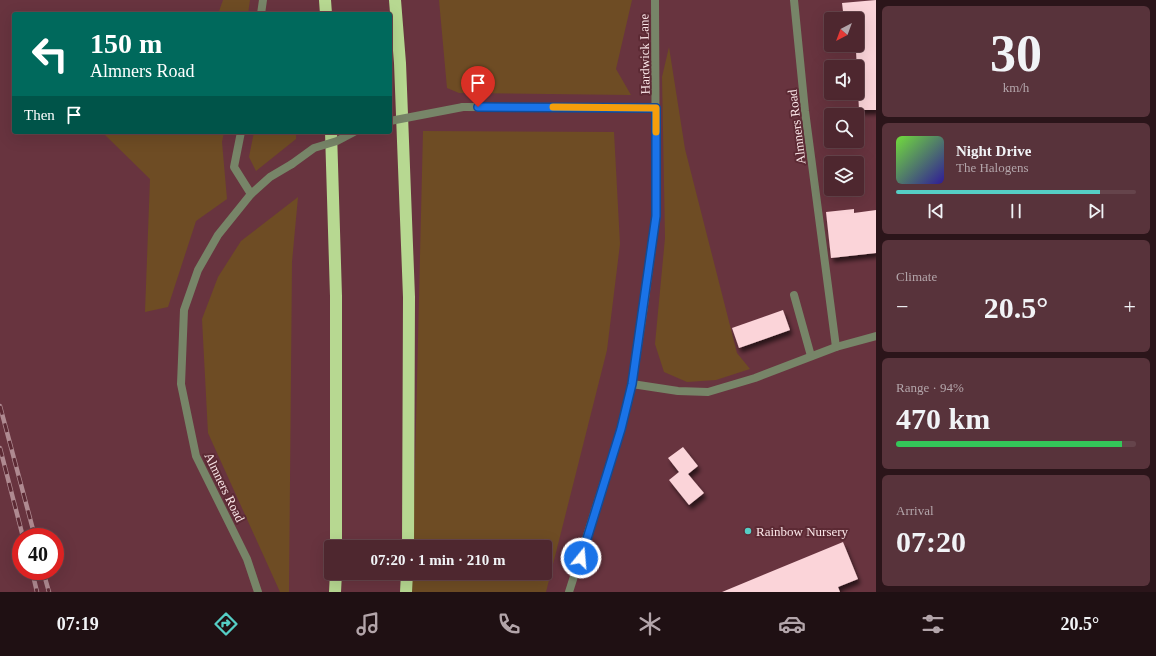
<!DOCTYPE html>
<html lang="en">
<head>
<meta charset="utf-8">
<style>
  body { margin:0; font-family:"Times New Roman",serif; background:#58333b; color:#f1f3f6; height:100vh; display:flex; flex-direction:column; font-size:15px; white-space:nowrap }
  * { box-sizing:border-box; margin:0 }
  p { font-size:13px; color:#b3a5aa }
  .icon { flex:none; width:22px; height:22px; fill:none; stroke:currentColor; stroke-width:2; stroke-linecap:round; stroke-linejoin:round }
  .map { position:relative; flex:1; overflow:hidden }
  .panel { display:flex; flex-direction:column; gap:6px; padding:6px; background:#2b151a; width:280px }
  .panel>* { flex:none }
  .guide { position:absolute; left:12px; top:12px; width:380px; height:122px; border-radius:4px; box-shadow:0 4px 16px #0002,0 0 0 1px #65444b; background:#00695c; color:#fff; overflow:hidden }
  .needle { width:26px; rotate:221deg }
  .buttons { position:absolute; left:824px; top:12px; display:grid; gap:8px }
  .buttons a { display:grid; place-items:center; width:40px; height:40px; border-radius:4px; background:#4e272f; box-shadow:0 4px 16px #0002,0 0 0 1px #65444b; font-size:20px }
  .speed { position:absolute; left:12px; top:528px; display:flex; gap:8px; font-size:20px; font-weight:700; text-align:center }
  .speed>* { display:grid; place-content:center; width:52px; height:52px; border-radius:50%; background:#4e272f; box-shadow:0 4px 16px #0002,0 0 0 1px #65444b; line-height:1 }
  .speed .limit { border:6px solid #d22; background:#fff; color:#111 }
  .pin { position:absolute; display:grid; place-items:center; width:34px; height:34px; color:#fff; margin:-41px -17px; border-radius:50% 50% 50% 0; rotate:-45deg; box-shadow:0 0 4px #0007 }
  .pin .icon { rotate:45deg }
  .me { position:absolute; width:44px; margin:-22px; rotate:17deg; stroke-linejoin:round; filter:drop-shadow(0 0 3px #0008) }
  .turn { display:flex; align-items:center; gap:14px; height:84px; padding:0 12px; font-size:18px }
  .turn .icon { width:52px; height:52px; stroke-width:2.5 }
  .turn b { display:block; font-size:28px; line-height:34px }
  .then { display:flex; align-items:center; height:38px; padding:0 12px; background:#0003; gap:8px; font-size:15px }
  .big { font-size:30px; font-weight:700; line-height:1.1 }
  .panel .tile { flex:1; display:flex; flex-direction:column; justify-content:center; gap:6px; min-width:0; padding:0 14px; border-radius:6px; background:#58333b }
  .panel .dial { align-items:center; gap:0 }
  .dial b { font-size:52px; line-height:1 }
  .song { display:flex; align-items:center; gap:12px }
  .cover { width:48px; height:48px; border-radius:6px; background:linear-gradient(135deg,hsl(100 70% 55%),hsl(250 70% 35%)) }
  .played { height:4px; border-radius:2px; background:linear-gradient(90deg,#55cec5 85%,#65444b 85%) }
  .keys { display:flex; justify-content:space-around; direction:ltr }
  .heat { display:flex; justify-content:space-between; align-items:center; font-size:22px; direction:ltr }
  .charge { height:6px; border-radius:3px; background:linear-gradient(90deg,#34c759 94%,#65444b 0) }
  .trip { position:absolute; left:324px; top:540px; width:228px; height:40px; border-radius:4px; background:#4e272f; box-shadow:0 4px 16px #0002,0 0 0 1px #65444b; font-weight:700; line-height:40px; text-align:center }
  .tabs { display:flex; height:64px; justify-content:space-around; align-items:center; background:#1f1013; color:#b3a5aa }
  .tabs .icon { width:28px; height:28px }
  .tabs .active { color:#55cec5 }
  .tabs b { font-size:18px; color:#f1f3f6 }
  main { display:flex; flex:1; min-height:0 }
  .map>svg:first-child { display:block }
</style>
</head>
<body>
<main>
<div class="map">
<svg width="876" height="592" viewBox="0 0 876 592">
  <defs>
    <filter id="shadow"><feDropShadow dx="2.5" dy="4.5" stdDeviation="2" flood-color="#0009"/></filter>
  </defs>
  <rect width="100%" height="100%" fill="#68343f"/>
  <g fill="#6e4c24">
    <polygon points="223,0 250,0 248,14 218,14"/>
    <polygon points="439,0 632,0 616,69 631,95 459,93 447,88"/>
    <polygon points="669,47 685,149 737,353 750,369 716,380 687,382 664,372 655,344 665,238 662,77"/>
    <polygon points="423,131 614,132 620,244 607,350 546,592 412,592 412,573 545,573 545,547 413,547"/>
    <polygon points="102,132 224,132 222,142 227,199 196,221 168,307 145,312 150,179"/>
    <polygon points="254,132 296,132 296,139 256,171 249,157"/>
    <polygon points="298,197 292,262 289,592 280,592 208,433 202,319 218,277 241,241"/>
  </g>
  <g fill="#fbd4d9" filter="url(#shadow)">
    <polygon points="876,0 876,110 859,110 856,51 857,19 844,19 842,3"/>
    <polygon points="854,209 854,213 876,210 876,253 831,258 826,212"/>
    <polygon points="783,310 790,330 739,348 732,328"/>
    <polygon points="683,447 698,466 688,474 704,493 689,505 669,480 679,472 668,458"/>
    <polygon points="843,542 858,579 838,587 840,592 722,592"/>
  </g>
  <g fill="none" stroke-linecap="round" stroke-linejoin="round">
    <g stroke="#778568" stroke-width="8">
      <polyline points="794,0 805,111 836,347"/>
      <polyline points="261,14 263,0"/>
      <polyline points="241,132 234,167 251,194"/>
      <polyline points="794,295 811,356"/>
    </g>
    <g stroke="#778568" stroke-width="8">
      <polyline points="463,107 656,108"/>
      <polyline points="632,384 678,391 708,392 755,378 836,347 876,336"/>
      <polyline points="258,592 247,559 196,456 181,384 184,310 198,270 218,235 251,194 270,177 292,164"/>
    </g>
    <polyline stroke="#778568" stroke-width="8" points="569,592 621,429 632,384 644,306 656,216 655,0"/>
    <g stroke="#b7d891" stroke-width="12">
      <polyline points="325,0 326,14"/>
      <polyline points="395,0 400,63 409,297 408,547"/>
      <polyline points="331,132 336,296 336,547"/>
      <polyline points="335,592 336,573"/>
      <polyline points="406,592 407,573"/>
    </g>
    <defs>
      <g id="rail">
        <polyline points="0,406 35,537"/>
        <polyline points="0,448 23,537"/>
        <polyline points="32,571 37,592"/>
        <polyline points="43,571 49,592"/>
      </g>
    </defs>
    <use href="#rail" stroke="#af8a91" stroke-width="4.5"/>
    <use href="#rail" stroke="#5c2a34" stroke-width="3" stroke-dasharray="9" stroke-linecap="butt"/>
    <g stroke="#778568" stroke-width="8">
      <polyline points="390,121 463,107"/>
      <polyline points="292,164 314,148 337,141 354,132"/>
    </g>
  </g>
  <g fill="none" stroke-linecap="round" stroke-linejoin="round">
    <defs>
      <polyline id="route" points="478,107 656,108 656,216 632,384 621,429 581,558"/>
    </defs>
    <use href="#route" stroke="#114b97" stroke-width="10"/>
    <use href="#route" stroke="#1a73e8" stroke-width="7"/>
    <polyline stroke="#f59e0b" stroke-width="7" points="553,107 656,108 656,132"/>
  </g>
  <circle fill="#55cec5" stroke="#5c2a34" stroke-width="1.5" cx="748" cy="531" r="4"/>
  <g text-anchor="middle" stroke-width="4" stroke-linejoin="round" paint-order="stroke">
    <g font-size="13" fill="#fbe7e9" stroke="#5c2a34">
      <text transform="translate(644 54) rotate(-91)" y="5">Hardwick Lane</text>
      <text transform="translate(796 127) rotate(-97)" y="5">Almners Road</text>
      <text transform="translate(225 487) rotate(64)" y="5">Almners Road</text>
    </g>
    <g font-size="13" fill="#fbe7e9" stroke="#5c2a34" text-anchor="start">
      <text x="756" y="536">Rainbow Nursery</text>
    </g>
  </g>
</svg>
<div class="buttons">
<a><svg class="needle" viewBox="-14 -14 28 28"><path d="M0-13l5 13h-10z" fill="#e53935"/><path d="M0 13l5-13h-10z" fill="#b3a5aa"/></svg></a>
<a><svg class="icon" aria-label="sound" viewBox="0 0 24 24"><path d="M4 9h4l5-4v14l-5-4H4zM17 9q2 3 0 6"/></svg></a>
<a><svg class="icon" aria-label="search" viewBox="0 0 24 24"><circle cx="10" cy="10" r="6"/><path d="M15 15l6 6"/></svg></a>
<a><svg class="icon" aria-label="layers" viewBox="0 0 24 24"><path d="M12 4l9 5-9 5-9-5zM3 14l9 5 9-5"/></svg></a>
</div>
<div class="speed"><div class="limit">40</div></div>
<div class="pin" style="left:478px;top:107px;background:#d93025"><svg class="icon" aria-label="arrive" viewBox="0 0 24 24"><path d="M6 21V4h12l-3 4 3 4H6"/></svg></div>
<svg class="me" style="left:581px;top:558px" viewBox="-20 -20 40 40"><circle r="17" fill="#1a73e8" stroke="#fff" stroke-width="3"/><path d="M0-11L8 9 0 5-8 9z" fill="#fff"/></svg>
<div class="trip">07:20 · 1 min · 210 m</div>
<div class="guide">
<div class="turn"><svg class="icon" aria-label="left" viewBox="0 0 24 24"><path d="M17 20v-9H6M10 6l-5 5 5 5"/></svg><div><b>150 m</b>Almners Road</div></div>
<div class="then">Then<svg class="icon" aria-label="arrive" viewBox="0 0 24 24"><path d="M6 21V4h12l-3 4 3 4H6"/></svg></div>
</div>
</div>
<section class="panel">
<div class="tile dial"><b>30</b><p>km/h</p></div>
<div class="tile">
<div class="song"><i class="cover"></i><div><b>Night Drive</b><p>The Halogens</p></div></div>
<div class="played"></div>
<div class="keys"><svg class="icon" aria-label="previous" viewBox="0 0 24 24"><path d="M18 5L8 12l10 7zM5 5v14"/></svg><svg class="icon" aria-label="pause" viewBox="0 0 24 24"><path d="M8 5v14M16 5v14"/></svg><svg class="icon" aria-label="next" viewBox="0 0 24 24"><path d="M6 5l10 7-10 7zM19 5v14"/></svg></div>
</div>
<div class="tile"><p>Climate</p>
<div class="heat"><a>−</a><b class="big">20.5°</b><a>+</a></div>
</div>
<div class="tile"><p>Range · 94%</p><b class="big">470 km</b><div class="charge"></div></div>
<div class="tile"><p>Arrival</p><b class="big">07:20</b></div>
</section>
</main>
<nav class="tabs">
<b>07:19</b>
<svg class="icon active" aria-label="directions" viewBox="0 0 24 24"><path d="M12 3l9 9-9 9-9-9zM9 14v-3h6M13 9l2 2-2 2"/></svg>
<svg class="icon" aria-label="music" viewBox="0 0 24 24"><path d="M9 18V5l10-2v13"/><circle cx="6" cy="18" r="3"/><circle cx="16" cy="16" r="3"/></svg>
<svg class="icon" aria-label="phone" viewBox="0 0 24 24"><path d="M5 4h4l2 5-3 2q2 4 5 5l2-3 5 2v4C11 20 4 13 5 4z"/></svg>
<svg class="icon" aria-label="climate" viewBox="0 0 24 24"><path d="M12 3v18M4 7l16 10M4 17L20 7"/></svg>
<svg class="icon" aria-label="car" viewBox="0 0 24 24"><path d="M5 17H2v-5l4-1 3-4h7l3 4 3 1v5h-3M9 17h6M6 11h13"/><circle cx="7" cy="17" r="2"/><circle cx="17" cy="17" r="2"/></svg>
<svg class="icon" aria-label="filters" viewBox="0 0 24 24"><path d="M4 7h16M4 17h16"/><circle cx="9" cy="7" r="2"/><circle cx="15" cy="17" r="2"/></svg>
<b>20.5°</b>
</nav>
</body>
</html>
